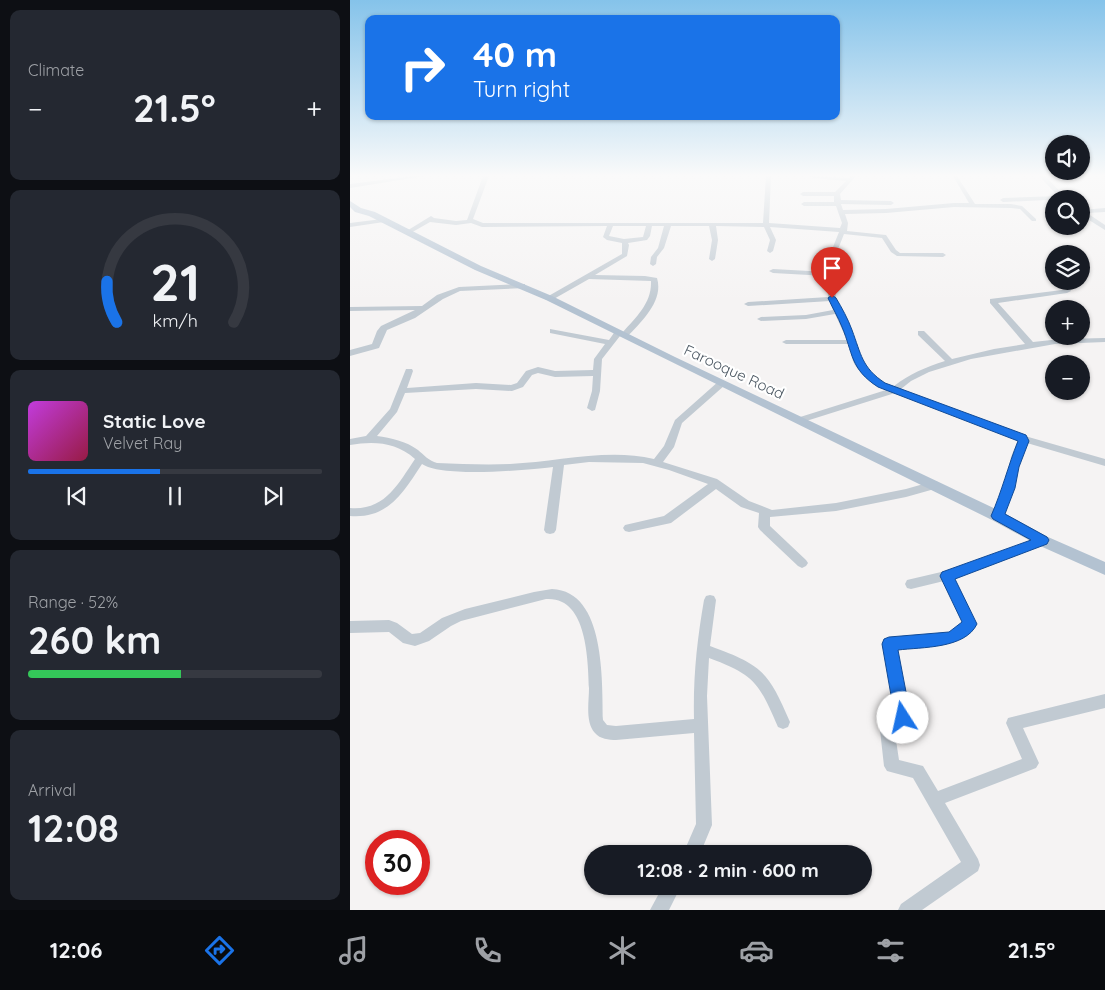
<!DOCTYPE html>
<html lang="en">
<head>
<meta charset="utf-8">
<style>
  body { margin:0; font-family:Quicksand,sans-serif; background:#242831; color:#f1f3f6; height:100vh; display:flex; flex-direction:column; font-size:19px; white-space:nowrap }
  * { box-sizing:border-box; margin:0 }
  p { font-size:16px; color:#9ea1a6 }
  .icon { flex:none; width:28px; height:28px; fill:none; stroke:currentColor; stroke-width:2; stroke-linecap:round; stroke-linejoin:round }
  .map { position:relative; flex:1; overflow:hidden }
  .side { display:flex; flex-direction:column; gap:10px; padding:10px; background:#0d0f14; width:350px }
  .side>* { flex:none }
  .hud { position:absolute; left:15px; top:15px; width:475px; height:105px; border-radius:10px; box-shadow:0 1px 4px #0004; background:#1a73e8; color:#fff; overflow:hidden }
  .controls { position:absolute; left:695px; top:135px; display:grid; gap:10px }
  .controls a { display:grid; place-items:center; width:45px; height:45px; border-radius:50%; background:#171b24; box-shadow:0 1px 4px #0004; font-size:25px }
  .speed { position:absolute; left:15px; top:830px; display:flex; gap:10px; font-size:25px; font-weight:700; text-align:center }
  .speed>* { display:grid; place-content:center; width:65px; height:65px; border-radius:50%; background:#171b24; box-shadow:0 1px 4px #0004; line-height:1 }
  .speed .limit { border:8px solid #d22; background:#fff; color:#111 }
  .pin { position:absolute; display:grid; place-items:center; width:42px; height:42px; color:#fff; margin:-51px -21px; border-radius:50% 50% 50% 0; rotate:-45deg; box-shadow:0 0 5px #0007 }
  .pin .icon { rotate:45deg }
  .me { position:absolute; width:55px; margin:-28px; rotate:350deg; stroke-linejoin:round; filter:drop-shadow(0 0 4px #0008) }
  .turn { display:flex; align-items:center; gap:18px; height:105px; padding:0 25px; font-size:22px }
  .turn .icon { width:65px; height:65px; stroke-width:2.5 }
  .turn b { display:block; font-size:35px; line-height:42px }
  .big { font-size:38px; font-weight:700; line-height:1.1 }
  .side .tile { flex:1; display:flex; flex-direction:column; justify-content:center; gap:8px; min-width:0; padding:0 18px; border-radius:10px; background:#242831 }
  .side .dial { align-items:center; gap:0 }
  .dial svg { height:130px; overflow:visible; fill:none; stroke:#363941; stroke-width:7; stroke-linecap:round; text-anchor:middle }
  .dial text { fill:#f1f3f6; stroke:none }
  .song { display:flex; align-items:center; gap:15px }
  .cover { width:60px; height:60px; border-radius:8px; background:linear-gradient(135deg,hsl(290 70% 55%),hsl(340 70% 35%)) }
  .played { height:5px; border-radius:2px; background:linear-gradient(90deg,#1a73e8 45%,#363941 45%) }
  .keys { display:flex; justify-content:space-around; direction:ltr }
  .heat { display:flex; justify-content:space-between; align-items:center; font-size:28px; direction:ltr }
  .charge { height:8px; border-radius:4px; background:linear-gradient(90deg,#34c759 52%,#363941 0) }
  .trip { position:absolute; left:234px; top:845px; width:288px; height:50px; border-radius:25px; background:#171b24; box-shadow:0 1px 4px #0004; font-weight:700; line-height:50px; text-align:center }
  .dock { display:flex; height:80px; justify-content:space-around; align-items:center; background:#090b0e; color:#9ea1a6 }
  .dock .icon { width:35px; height:35px }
  .dock .on { color:#1a73e8 }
  .dock b { font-size:22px; color:#f1f3f6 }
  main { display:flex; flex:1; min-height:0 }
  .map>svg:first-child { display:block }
</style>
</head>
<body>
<main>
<section class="side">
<div class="tile"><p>Climate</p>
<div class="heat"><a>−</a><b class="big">21.5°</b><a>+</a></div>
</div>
<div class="tile dial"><svg viewBox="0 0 100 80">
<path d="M14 69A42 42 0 1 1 86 69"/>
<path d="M14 69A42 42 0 0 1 8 44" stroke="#1a73e8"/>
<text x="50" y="56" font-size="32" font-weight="700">21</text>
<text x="50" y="72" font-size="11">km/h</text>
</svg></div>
<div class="tile">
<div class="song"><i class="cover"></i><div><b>Static Love</b><p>Velvet Ray</p></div></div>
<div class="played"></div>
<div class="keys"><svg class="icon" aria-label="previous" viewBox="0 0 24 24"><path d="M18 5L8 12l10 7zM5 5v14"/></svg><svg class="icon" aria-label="pause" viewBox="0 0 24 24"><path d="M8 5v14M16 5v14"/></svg><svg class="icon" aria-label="next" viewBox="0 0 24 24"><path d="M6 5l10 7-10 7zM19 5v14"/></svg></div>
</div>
<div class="tile"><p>Range · 52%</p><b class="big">260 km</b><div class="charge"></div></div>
<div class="tile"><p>Arrival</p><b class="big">12:08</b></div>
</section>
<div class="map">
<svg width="755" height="910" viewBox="0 0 755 910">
  <rect width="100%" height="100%" fill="#f5f3f3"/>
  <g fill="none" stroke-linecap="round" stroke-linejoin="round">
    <g fill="#c1cad2" fill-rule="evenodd">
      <polygon points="63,176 75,176 0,188 0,184"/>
      <path d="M133,176H139L123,219L133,223H413L416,176H421L419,223L490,228L492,223L486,206H454L451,204L454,202H484V196H453L450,194L453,192H485L496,181L463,178L461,176L499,178L501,176H506L490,194L491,200L541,201L544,203L541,205L491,204L493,210L536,209L604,203H619L603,176H607L625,204H661L672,206L686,219V221H682L670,209L661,208L604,207L536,213L495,214L498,223L497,231L536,235L546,250L550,253H593L596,255L593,257L547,256L541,252L532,238L494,234L483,262L486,297L508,346L511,361L521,372L535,383L544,386C559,374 576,367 595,361L568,335V331H574L602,359L644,349L675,344L640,303V299L720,289L721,291L717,293L648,303L683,342L711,339L755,338V342L705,344L621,359L579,372L561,381L551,389L675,436L755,459V466L677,443L671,457L664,488L652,516L651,519H643L642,516L654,488L661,457L668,440L545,393L453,422H447L445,420L447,418L536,390C524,385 508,373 503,361C501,356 501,349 499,344H436L432,342L436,340H497L485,314L456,319L411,321L407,319L411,317L456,315L483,310L480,301L398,306L394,304L398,302L478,297L477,276L423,273L419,271L423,269L477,272V262L489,232L420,227L426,240L423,251L420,253L417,251L420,240L414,227L366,226L368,240L365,259L362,261L359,259L362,240L359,226H321L314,248L307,257L306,264L303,266L300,264L301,257L308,248L314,226H302L300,236L297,240L278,243L279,245L277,256L245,275L295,276L307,278C314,301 291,322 277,337L270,336L252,359L250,391L245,410L242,411L237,408L242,391L243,376L205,377L188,373L182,375L173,387L162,391L126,389L55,393L47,412L27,436C41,438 56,441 68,450C74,455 79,461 87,463C111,464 136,465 160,464C207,462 257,448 304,459L314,446L325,420L369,381L372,380L376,383L375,385L332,423L324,447L313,462L367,479L399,501L422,510L486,503L556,489L584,481L588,482L589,485L588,488L556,497L486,511L420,517V526L456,560L458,563L456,566L452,568L448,566L410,530L408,527L409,513L391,507L366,489L321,523L279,532L275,531L273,528L275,525L314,516L358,484L319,470L293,463L239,462L214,465L206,530L204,533L200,534L196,533L194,530L203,467C177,470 92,478 72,464C53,493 38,519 0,516V508C35,511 48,484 65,459C46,442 24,441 0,445V439L16,436L40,409L56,369H62L63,371L57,388L126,383L161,385L167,383L176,371L188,367L205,371L243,370L244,359L255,344L200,333V329L259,340L266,330L273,332C286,317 302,303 301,281L239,279L202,300H196L195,298L272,254V243L257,240L253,237L257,226L132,227L121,223L106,225L80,222L59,234H55V232L81,216L84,218L106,221L117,220ZM263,226H296L293,237L274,239L259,236Z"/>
      <polygon points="689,176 724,176 727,178 724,180 699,180 717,199 653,202 650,200 653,198 708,196"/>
      <polygon points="755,208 755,212 737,213 755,225 755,230 731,215 731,210"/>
      <polygon points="32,219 35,221 34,222 0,227 0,223"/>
      <polygon points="172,284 175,284 175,288 110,291 93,299 65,318 37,330 29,348 0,356 0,350 22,344 27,331 31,326 65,310 0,311 0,307 72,306 87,295 109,287"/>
      <path d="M693,537L697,538L699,541L697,544L604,579L626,624C614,649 571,647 547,649L560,718L558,723L544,727L549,760L573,766L588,791L672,759L656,723L658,718L755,694V708L673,728L689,763L686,768L595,803L628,859L630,865L628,871L572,910H548L551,904L611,862L563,778L537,771L534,766L529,721L531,716L545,712L532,644L534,640L599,633L613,622L594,581L561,589L557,588L555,584L557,580L604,569Z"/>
      <path d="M202,589C256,591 252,682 253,720L257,725L266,726L344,719C343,678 347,640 354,600L356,596L360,595L364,596L366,600L360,646C412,665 418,671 440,722L438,727L433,729L428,727C409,683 405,675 359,658L357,696L362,825L350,854H333L346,824L344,733L266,740C259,740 250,739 245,733C235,722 239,702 239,688C238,659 237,596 196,599L111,621L101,626L79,641L65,646L53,643L39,632L0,633V621L39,620L47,623L62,634L70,633L92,618L115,609L184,592Z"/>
      <polygon points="313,886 331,886 319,910 300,910"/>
    </g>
    <polygon fill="#b3c2d1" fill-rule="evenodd" points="0,201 11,208 25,212 131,266 202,296 325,357 652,512 698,537 755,562 755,575 688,545 642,520 196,300 125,270 19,216 5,212 0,207"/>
  </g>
  <linearGradient id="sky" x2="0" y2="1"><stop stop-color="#85c3ea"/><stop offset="0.58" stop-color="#fafafa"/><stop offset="1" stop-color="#fafafa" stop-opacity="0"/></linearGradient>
  <rect width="755" height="303" fill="url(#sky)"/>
  <path fill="#1a73e8" stroke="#114b97" d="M482,295L486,298C492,308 498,319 502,330C511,354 512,368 535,383L676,435L679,441L669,467L665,488L655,514L697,537L699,540L697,544L605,579L627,624C615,649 572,647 548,650L561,718L558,723L553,726L547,723L545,718L532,644L534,639L539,637L599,632L612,622L590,576L592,572L681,540L643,519L641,516C652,491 658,466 668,441L528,387C500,369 503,353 492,327C488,317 482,307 478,298Z"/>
  <g text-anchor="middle" stroke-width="4.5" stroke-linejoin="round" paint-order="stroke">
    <g font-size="15" fill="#4a5661" stroke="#fff">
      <text transform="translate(384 372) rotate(25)" y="5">Farooque Road</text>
    </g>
  </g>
</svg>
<div class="controls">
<a><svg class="icon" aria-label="sound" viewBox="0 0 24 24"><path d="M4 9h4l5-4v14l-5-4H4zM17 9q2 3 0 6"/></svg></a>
<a><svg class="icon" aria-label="search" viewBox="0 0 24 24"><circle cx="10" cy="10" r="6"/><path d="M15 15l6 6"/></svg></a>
<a><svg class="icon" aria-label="layers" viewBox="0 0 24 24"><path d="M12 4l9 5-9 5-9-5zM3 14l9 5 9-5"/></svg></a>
<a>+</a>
<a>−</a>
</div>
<div class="speed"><div class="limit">30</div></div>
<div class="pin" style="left:482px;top:298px;background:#d93025"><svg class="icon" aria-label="arrive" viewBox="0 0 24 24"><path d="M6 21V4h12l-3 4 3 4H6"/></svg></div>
<svg class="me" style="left:553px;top:718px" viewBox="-20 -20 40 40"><circle r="19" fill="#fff"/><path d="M0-13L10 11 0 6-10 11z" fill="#1a73e8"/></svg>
<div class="trip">12:08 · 2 min · 600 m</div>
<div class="hud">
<div class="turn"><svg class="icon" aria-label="right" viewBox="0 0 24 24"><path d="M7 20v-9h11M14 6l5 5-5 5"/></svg><div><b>40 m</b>Turn right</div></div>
</div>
</div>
</main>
<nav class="dock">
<b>12:06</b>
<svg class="icon on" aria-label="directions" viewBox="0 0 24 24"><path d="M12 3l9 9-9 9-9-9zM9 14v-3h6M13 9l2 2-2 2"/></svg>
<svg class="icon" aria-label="music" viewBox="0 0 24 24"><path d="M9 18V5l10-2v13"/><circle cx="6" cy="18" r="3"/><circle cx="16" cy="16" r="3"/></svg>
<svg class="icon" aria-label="phone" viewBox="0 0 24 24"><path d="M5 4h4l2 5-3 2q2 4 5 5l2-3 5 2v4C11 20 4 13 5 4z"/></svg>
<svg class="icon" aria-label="climate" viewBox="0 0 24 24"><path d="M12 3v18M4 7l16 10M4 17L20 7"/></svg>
<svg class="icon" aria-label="car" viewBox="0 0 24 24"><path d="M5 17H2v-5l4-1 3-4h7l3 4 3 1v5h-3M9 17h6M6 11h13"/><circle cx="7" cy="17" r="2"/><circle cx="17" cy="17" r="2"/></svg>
<svg class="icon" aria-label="filters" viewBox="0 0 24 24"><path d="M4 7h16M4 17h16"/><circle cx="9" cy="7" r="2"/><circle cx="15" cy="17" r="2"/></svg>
<b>21.5°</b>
</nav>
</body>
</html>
